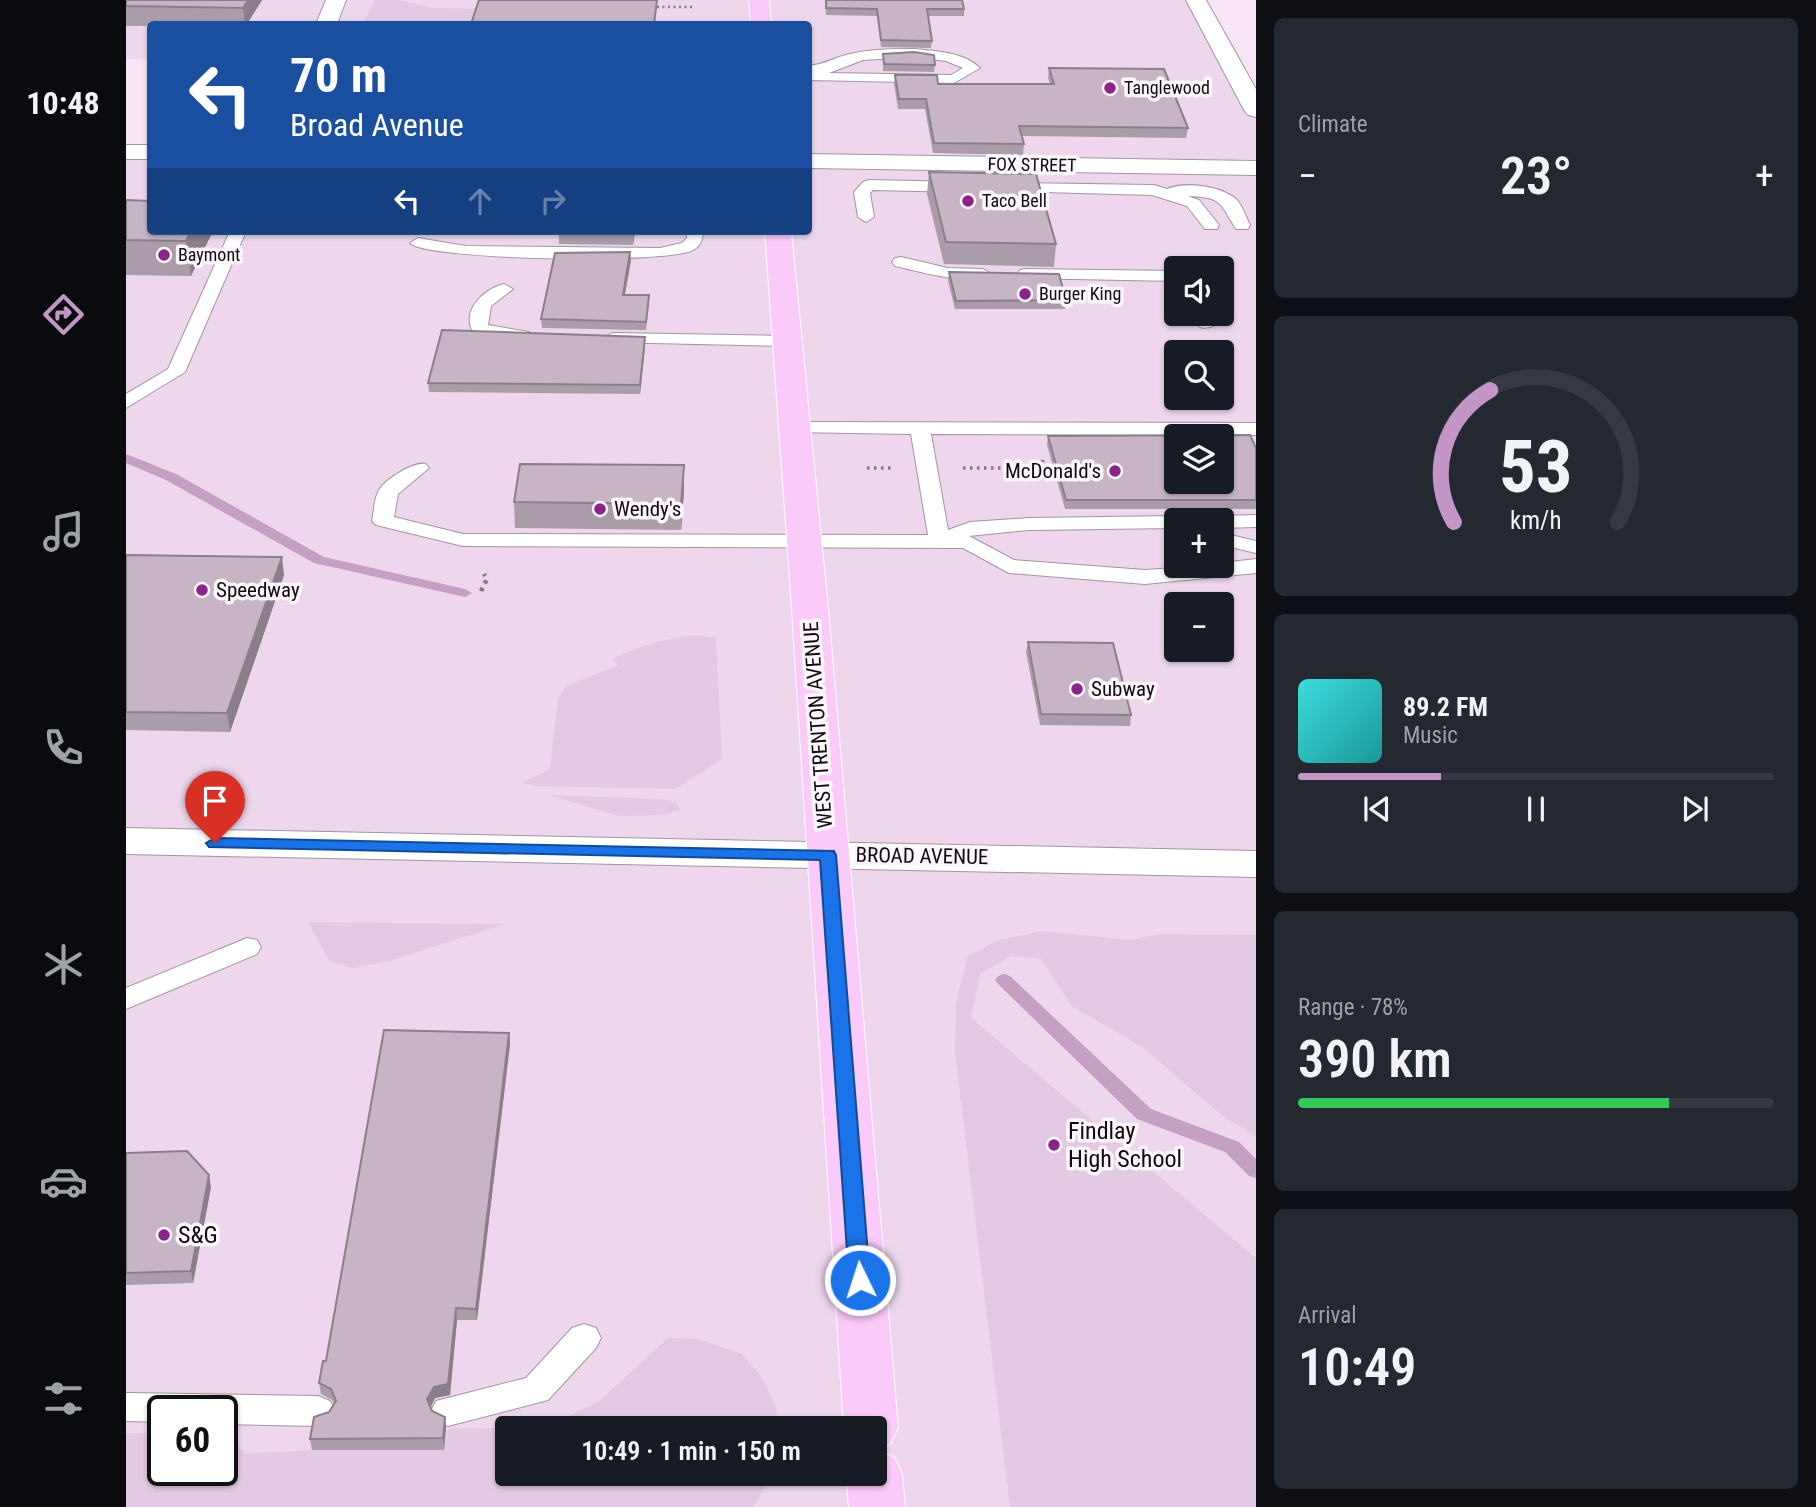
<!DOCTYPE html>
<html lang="en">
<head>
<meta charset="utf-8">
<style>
  body { margin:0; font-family:"Roboto Condensed",sans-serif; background:#242831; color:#f1f3f6; height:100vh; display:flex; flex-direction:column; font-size:26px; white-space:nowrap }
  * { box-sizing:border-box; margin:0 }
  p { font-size:23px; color:#9ea1a6 }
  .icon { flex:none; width:38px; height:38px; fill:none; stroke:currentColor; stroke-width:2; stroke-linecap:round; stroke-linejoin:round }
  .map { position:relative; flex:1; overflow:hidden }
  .details { display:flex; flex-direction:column; gap:18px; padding:18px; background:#0d0f14; width:560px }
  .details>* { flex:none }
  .banner { position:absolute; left:21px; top:21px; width:665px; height:214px; border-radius:7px; box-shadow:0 2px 5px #0004; background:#1a4fa0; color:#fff; overflow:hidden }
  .buttons { position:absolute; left:1038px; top:256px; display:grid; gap:14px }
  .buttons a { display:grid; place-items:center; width:70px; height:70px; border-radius:7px; background:#171b24; box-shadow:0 2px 5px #0004; font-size:35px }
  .speed { position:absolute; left:21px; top:1395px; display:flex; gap:14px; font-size:35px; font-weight:700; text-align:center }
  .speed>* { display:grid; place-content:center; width:91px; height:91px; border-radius:50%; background:#171b24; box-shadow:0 2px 5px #0004; line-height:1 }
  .speed .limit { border:4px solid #111; border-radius:10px; background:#fff; color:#111 }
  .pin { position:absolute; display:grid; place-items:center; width:60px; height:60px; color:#fff; margin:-72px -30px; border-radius:50% 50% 50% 0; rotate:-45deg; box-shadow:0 0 7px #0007 }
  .pin .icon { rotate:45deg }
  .me { position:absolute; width:77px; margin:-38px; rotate:356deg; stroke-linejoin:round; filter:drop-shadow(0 0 5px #0008) }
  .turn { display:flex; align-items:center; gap:24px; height:147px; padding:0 28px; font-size:32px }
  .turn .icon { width:91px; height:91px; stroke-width:2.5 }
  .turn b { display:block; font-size:49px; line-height:60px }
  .lanes { display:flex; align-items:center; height:66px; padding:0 28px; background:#0003; justify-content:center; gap:35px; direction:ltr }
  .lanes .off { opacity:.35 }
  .big { font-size:52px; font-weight:600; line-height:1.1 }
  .details .card { flex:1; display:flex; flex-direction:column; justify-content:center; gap:10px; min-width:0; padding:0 24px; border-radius:10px; background:#242831 }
  .details .dial { align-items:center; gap:0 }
  .dial svg { height:182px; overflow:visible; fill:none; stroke:#363941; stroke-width:7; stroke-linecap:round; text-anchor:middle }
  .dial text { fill:#f1f3f6; stroke:none }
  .song { display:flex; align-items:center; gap:21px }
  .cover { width:84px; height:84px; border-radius:10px; background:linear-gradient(135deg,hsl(180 70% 55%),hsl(180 70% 35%)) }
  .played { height:7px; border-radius:4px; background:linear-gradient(90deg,#c396c5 30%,#363941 30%) }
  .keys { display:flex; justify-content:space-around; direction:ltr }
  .heat { display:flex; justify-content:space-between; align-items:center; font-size:38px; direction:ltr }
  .charge { height:10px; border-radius:5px; background:linear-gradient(90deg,#34c759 78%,#363941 0) }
  .trip { position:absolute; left:369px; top:1416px; width:392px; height:70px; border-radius:7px; background:#171b24; box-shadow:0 2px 5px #0004; font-weight:600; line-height:70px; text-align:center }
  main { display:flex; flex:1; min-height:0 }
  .dock { display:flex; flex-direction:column; width:126px; justify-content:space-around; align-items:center; background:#090b0e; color:#9ea1a6 }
  .dock .icon { width:49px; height:49px }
  .dock .selected { color:#c396c5 }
  .dock b { font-size:32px; color:#f1f3f6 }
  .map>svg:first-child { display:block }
</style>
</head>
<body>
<main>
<nav class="dock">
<b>10:48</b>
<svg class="icon selected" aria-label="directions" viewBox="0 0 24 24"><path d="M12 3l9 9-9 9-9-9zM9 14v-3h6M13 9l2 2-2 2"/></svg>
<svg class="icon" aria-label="music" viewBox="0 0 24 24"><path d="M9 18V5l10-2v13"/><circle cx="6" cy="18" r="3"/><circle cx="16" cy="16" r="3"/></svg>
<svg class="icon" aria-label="phone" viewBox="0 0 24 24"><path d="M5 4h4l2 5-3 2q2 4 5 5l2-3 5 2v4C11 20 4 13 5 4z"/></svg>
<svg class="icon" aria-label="climate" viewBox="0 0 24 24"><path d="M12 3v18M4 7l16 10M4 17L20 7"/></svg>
<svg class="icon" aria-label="car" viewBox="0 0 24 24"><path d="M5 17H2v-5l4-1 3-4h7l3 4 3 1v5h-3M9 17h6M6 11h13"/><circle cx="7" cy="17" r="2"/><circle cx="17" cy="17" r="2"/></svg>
<svg class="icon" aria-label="filters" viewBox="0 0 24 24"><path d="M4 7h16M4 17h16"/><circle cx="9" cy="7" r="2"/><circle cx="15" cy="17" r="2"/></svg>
</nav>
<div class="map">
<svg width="1130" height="1507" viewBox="0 0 1130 1507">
  <rect width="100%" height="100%" fill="#f8e5f6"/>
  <path fill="#eed7ed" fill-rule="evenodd" d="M0,0H1070L1130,110V1507H0V152H24V231H682V24H24V59H0ZM1050,268H1096V313H1050ZM1050,352H1096V397H1050ZM1050,436H1096V481H1050ZM1050,520H1096V565H1050ZM1050,604H1096V649H1050ZM37,1410H96V1470H37ZM382,1428H749V1474H382Z"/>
  <g fill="#e4c9e2">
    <polygon points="249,0 271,0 308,8 352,9 347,24 237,24"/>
    <path d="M571,635L590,638L596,759L549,789L411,786L396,783L424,769L432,699L440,686L492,665L487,659C514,645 541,638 571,635Z"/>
    <polygon points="423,795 533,799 549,802 555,810 534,815 493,816"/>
    <polygon points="182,922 378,924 264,961 227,968 204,962"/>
    <polygon points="914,931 1006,940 1035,934 1130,935 1130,1136 1098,1117 1016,1047 946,1006 915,959 885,956 854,974 845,1018 1130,1258 1130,1507 884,1507 829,1052 830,1004 841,957 870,941"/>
    <polygon points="542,1338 572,1339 616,1354 637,1379 651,1410 649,1428 382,1428 382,1474 643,1474 642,1482 627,1507 0,1507 0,1433 37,1433 37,1470 96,1470 96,1432 102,1431 119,1454 186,1450 318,1450 322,1429 421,1427 472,1402"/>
  </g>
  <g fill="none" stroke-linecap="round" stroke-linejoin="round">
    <g fill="#c4a0c2" fill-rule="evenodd">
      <polygon points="0,454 50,474 198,557 339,589 346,593 339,597 188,563 40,480 0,463"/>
      <polygon points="878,974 884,976 1025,1109 1113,1142 1130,1159 1130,1178 1123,1176 1099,1152 1011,1119 872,984 869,980 872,976"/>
    </g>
    <defs>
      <g id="lane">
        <path d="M788,49C809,51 838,52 854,68L828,83L682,80V66C701,64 704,59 720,55C742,49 765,49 788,49ZM788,57L820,61L837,68L825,75L703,73L737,60Z"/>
        <polygon points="743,180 835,182 843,187 835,192 747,190 744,193 748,217 740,222 732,217 728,192 737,182"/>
        <path d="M882,183L1028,185L1041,189C1058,181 1097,186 1111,200C1117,207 1120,217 1124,225L1122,229H1110C1094,203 1096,197 1062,196L1073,200L1093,225L1091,229H1079L1061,206L1026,195L876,191L874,188Z"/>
        <polygon points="104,231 120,231 59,372 0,408 0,394 42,369"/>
        <path d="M561,231H577C577,238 575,245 569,249C549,265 299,260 284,243L292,238L340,246L534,248L556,243L561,238Z"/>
        <path d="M775,257L822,268L857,269L866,274C852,289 788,270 769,266L766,262L769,258Z"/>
        <polygon points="900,269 1050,271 1050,281 894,278 891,274 894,270"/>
        <path d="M378,284L387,289L365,306L362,325L403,332L406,336L403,340H375L347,332C335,310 358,289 378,284Z"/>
        <path d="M1096,308L1103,313C1096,322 1085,330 1074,327L1071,323C1078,313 1085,313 1096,313Z"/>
        <polygon points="486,333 661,336 670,341 661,346 480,342 477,338"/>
        <path d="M669,422L1130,423V435L805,434L822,530L844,522L903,518L1050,516L1059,520H1050V528L903,530L843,536L888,560L1019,570L1096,565V563L1130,559V573L1019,584L883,573L837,548L337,546L250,525L246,521C248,512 248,500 252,492C257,480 288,461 300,464L303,468L272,494L268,517L337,534L802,535L785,434L662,432L659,428Z"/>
        <polygon points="1130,515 1130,527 1096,528 1096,520 1087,520 1096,516"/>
        <polygon points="1096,533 1130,541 1130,553 1096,545"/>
        <polygon points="121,938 131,940 135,947 131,954 0,1009 0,988"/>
        <polygon points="458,1324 470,1328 475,1338 470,1348 422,1400 322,1426 310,1421 305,1411 310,1401 400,1378 446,1328"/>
        <polygon points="0,1393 192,1396 204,1401 209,1411 204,1421 192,1426 96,1424 96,1410 37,1410 37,1422 0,1421"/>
      </g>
      <g id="street">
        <polygon points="200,0 220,0 211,24 190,24"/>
        <rect x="0" y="145" width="24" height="14"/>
        <polygon points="682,154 1130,161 1130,175 682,168"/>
      </g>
      <g id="secondary">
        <polygon points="1060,0 1080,0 1130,89 1130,117 1122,115 1118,110"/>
        <polygon points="0,828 1130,851 1130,877 0,854"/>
      </g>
      <g id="primary">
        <polygon points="623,0 643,0 645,24 625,24"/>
        <polygon points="639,231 665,231 702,609 772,1428 764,1444 749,1450 749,1428 718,1428 666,609"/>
        <polygon points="749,1450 768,1457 776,1474 779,1507 723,1507 720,1474 749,1474"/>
      </g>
    </defs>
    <use href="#lane" stroke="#a493a3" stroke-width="2"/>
    <use href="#street" stroke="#a493a3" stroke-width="2"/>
    <use href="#secondary" stroke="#a493a3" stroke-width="2"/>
    <use href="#primary" stroke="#fff" stroke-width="2"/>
    <polyline stroke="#867a85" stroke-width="2.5" stroke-dasharray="2 3.5" stroke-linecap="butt" points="531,7 567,7"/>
    <g stroke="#867a85" stroke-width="3.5" stroke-dasharray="2.5 4.5" stroke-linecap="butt">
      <polyline points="741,468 765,468"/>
      <polyline points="837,468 915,468 917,460"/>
    </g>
    <polyline stroke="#867a85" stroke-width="4.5" stroke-dasharray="3.5 5" stroke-linecap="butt" points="355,591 361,579 358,574"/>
    <use href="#lane" fill="#fff" fill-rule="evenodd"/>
    <use href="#street" fill="#fff" fill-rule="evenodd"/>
    <use href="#secondary" fill="#fff" fill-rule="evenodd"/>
    <use href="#primary" fill="#facaf8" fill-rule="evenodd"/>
  </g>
  <g fill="#ab9caa">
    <polygon points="0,0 136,0 121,24 24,24 24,26 0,26"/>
    <polygon points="699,0 836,0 838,9 838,16 802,16 806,41 805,48 755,47 751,16 700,15"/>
    <polygon points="757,54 809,65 808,72 757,71"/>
    <polygon points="923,68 1062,128 1060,138 895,136 898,144 897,155 807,153 799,109 772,109 768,84 769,75 812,84 924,84 922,78"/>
    <polygon points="803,172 930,244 928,267 818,264 801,194"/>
    <polygon points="0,200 24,231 85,231 85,235 65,276 0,275"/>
    <polygon points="433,231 509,231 507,245 433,244"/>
    <polygon points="505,260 499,295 523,304 520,330 416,328 415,319"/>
    <polygon points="823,272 940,300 939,309 829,309 822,281"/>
    <polygon points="519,346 514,394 303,392 302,383"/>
    <polygon points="922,436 1130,448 1130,509 939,509 921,445"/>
    <polygon points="558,465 558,491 555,530 389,528 388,502"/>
    <polygon points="0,555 158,575 104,732 0,730"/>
    <polygon points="902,642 1005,715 1004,726 914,725 900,652"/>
    <polygon points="383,1033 384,1044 351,1320 331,1320 324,1395 309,1398 305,1407 306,1411 319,1417 320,1428 318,1450 186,1450 184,1439 208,1404 206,1400 195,1394 193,1383 200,1361"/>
    <polygon points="0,1153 85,1187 67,1283 0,1285"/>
  </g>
  <g fill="#8b7f8b">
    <polygon points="122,0 136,0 121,24 119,24 117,8"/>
    <polygon points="65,231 85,231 85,235 65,276 60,241"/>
    <polygon points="507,231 509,231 507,245"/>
    <polygon points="504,252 505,260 497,304 497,295"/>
    <polygon points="519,337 519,346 514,394 514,385"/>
    <polygon points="558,465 558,491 555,530 555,504"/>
    <polygon points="156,557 158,575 104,732 101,713"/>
    <polygon points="383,1033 384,1044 351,1320 350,1309"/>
    <polygon points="83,1175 85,1187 67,1283 65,1271"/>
    <polygon points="330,1308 331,1320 324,1395 309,1398 303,1410 301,1399"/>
    <polygon points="319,1417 320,1428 318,1450 317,1438"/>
  </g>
  <g fill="#c7b5c6" stroke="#8b7f8b" stroke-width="2" fill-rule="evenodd">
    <polygon points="0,0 122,0 117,8 0,6"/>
    <polygon points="353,0 531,0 528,24 345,24"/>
    <polygon points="700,0 836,0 838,9 801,9 806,41 755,40 751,9 700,8"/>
    <polygon points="788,52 808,55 809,65 758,64 757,54"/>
    <polygon points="923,68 1038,69 1062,128 893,126 898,144 808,143 800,99 773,99 769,75 811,75 812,84 928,84"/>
    <polygon points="803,172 910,174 930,244 820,242"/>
    <polygon points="0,200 24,201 24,231 65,231 60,241 0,240"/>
    <polygon points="504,252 497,295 523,295 520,322 415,319 429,253"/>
    <polygon points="823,272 933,274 940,300 830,301"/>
    <polygon points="316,330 519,337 514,385 302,383"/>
    <path d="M1124,435L1130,448V500H940L922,436ZM1050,436H1096V481H1050Z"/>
    <polygon points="394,464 558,465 555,504 388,502"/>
    <polygon points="0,555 156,557 101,713 0,712"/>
    <polygon points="902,642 987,643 1005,715 915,714"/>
    <polygon points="258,1030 383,1033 350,1309 330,1308 322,1384 308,1387 301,1399 306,1411 319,1417 317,1438 184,1439 188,1417 203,1412 210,1401 205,1389 193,1383 197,1361 200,1361"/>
    <polygon points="61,1151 83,1175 65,1271 0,1273 0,1153"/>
  </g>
  <polygon fill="#1a73e8" stroke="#114b97" stroke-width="2" points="89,838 708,851 710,855 744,1280 741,1286 734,1289 726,1286 723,1280 694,860 83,847 80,843"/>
  <g fill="#8a248a" stroke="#fef6fd" stroke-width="2.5">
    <circle cx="984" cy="88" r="7"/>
    <circle cx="842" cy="201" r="7"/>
    <circle cx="38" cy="255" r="7"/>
    <circle cx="899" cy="294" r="7"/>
    <circle cx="989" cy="471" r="7"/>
    <circle cx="474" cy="509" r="7"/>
    <circle cx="76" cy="590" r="7"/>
    <circle cx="951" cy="689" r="7"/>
    <circle cx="928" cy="1145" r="7"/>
    <circle cx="38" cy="1235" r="7"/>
  </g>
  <g text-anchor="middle" stroke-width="7" stroke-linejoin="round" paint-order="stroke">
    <g font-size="18" fill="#100a10" stroke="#fef6fd" text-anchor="start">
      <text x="998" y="94">Tanglewood</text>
      <text x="856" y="207">Taco Bell</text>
      <text x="52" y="261">Baymont</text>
      <text x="913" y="300">Burger King</text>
    </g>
    <g font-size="18" fill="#100a10" stroke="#fef6fd">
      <text transform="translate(906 165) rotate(1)" y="6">FOX STREET</text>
    </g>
    <g font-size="21" fill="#100a10" stroke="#fef6fd" text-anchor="start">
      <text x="975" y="478" text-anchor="end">McDonald's</text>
      <text x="488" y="516">Wendy's</text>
      <text x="90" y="597">Speedway</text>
      <text x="965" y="696">Subway</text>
    </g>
    <g font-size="21" fill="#100a10" stroke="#fef6fd">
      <text transform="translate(692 725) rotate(-94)" y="7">WEST TRENTON AVENUE</text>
      <text transform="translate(796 856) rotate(1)" y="7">BROAD AVENUE</text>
    </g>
    <g font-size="24" fill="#100a10" stroke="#fef6fd" text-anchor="start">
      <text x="942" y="1139">Findlay<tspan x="942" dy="28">High School</tspan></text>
      <text x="52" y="1243">S&amp;G</text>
    </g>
  </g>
</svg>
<div class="buttons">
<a><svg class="icon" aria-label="sound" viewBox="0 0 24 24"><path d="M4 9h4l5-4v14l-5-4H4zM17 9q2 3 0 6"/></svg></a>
<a><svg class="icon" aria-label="search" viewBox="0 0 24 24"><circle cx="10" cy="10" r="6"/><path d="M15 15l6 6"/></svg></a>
<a><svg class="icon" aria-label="layers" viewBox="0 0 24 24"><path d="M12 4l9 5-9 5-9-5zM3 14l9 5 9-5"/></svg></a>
<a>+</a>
<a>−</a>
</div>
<div class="speed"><div class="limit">60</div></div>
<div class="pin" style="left:89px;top:843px;background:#d93025"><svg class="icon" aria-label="arrive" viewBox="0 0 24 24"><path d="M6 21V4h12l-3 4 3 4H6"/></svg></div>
<svg class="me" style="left:734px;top:1280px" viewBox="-20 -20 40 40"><circle r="17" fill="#1a73e8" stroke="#fff" stroke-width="3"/><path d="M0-11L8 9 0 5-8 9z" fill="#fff"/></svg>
<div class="trip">10:49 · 1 min · 150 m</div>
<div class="banner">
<div class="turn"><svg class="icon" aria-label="left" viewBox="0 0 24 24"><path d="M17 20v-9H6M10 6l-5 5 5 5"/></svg><div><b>70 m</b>Broad Avenue</div></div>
<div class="lanes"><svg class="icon" aria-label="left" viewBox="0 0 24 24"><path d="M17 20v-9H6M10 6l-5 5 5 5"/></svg><svg class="icon off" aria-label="ahead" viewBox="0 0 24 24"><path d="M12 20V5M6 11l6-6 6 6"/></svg><svg class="icon off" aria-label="right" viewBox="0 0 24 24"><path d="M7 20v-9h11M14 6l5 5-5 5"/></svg></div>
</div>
</div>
<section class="details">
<div class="card"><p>Climate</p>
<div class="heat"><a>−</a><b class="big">23°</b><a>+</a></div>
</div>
<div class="card dial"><svg viewBox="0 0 100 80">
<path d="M14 69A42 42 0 1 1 86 69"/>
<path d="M14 69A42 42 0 0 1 30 11" stroke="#c396c5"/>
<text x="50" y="56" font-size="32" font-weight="700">53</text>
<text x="50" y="72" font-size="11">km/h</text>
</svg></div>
<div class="card">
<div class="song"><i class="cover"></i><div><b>89.2 FM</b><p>Music</p></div></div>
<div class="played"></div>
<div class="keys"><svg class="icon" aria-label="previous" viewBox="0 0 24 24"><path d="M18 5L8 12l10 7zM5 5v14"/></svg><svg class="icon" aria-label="pause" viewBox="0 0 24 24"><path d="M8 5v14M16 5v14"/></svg><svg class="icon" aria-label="next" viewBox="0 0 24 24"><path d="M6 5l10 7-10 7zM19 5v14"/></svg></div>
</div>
<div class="card"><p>Range · 78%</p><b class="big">390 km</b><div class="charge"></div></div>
<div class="card"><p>Arrival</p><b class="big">10:49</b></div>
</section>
</main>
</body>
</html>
